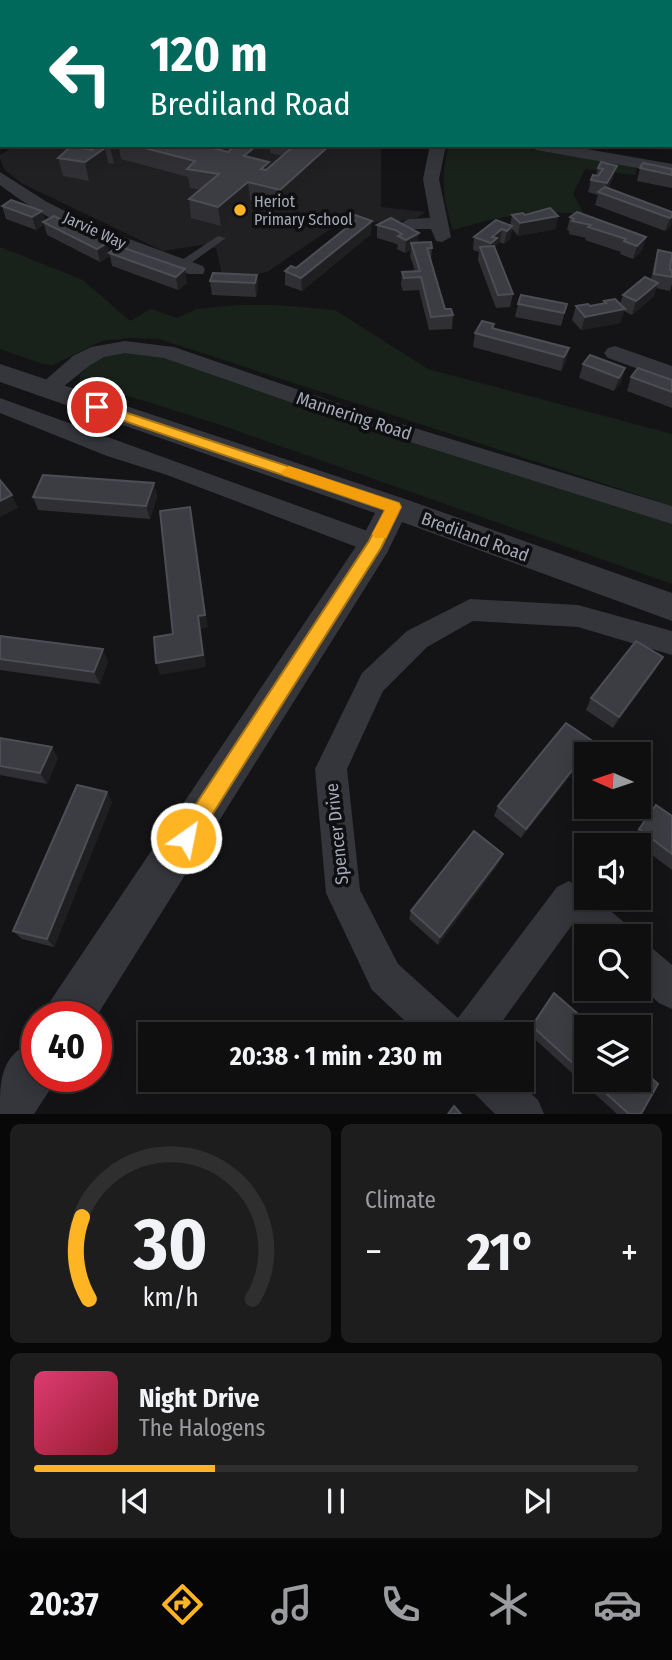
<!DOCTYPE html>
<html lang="en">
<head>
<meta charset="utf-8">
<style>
  body { margin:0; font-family:"Fira Sans Condensed",sans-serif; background:#1d1d1e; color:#f1f3f6; height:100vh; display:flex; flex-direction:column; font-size:26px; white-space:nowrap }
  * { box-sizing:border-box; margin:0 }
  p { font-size:23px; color:#9b9c9f }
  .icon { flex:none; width:38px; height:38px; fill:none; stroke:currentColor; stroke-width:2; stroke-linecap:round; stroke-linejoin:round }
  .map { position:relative; height:1114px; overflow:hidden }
  .side { display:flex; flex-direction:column; gap:10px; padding:10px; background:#080809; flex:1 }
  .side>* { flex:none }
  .top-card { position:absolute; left:0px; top:0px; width:672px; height:147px; box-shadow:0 4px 18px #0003,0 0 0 2px #2f2f30; background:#00695c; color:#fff; overflow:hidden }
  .needle { width:46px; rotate:273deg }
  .fabs { position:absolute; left:574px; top:742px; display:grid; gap:14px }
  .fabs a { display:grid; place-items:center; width:77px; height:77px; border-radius:0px; background:#0f0f10; box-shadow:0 4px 18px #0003,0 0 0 2px #2f2f30; font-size:35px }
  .speed { position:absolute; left:21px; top:1001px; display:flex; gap:14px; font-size:35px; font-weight:700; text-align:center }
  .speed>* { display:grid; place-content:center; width:91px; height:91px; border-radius:50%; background:#0f0f10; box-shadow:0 4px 18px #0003,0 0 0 2px #2f2f30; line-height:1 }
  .speed .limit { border:10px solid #d22; background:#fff; color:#111 }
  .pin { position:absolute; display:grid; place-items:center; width:60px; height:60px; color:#fff; margin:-30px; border:4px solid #fff; border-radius:50%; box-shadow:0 2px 7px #0007 }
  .me { position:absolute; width:77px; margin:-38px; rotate:33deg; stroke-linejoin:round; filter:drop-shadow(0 0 5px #0008) }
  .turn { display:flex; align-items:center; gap:24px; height:147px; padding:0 35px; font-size:32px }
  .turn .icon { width:91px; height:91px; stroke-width:2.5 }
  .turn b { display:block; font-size:49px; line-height:60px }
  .big { font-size:52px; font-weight:700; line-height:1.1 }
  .side .tile { flex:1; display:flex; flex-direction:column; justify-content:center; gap:10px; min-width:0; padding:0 24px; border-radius:10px; background:#1d1d1e }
  .side .dial { align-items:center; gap:0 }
  .dial svg { height:182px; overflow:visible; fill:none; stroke:#2f2f30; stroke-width:7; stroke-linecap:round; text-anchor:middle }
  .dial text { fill:#f1f3f6; stroke:none }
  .song { display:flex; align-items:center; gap:21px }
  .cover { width:84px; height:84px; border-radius:10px; background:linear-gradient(135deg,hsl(340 70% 55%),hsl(350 70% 35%)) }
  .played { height:7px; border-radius:4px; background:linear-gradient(90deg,#ffb423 30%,#2f2f30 30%) }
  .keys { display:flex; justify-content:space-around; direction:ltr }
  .heat { display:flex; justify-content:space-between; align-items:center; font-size:38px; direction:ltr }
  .side .tiles { flex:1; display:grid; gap:10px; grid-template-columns:1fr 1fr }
  .tile:last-child { grid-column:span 2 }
  .trip { position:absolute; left:138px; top:1022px; width:396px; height:70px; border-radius:0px; background:#0f0f10; box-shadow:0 4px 18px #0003,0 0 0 2px #2f2f30; font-weight:700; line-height:70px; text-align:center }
  .tab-bar { display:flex; height:112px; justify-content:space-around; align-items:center; background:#060606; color:#9b9c9f }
  .tab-bar .icon { width:49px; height:49px }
  .tab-bar .active { color:#ffb423 }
  .tab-bar b { font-size:32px; color:#f1f3f6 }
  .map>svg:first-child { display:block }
</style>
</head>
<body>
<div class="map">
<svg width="672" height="1114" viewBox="0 0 672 1114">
  <rect width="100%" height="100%" fill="#141416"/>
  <polygon fill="#202023" points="17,145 430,145 430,149 381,149 381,207 425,212 417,218 402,221 338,224 267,272 244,277 222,275 216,248 201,245 163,251 21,183 4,169 0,158 0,155"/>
  <g fill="#19211b">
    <path d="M449,145H500L638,165L635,175L585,169L573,194L584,214L539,211L489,220L453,230C443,199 440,178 449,145Z"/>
    <polygon points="0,247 83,280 130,321 151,309 177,318 196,309 238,305 277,305 335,310 428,369 672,434 672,506 159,339 131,338 102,341 53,365 43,364 0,349"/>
    <polygon points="121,351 156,354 672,522 672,584 218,424 80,381 80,375 96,358"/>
  </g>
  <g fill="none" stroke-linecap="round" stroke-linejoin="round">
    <g fill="#34363b" fill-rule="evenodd">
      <rect x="272" y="0" width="6" height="2"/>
      <polygon points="218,236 226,238 184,268 176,268 176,264"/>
    </g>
    <g fill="#34363b" fill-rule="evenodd">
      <polygon points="670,41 672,42 672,50 670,50"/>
      <polygon points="2,122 2,132 0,133 0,123"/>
      <polygon points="430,145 446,145 439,179 451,237 442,242 436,241 431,229 409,229 400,224 409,219 430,218 423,179"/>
      <polygon points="528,145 564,145 672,164 672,174 536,150"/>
      <path d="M0,172L47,202L99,228L203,266L205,270L203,274H189C123,254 55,228 0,185Z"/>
      <polygon points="125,341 174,347 375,416 672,506 672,524 359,426 164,358 125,353 104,357 89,366 53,395 37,395 34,390 73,356 91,347"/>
      <polygon points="615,346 672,366 672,381 608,358 604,353 608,348"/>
      <polygon points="0,398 384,537 388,544 384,551 375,554 167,475 107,456 0,413"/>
      <polygon points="470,599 578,605 672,631 672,655 578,627 473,621 427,647 383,691 347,769 360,890 398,964 458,1018 557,887 569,881 586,891 586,898 595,898 625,923 630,936 586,937 572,925 493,1034 419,1034 372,990 326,893 315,769 362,673 407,631"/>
      <polygon points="639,943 652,948 672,965 672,1009 659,1003 639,985"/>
      <polygon points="469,1080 517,1080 538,1100 544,1114 495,1114 475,1094"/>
    </g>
    <g fill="#34363b" fill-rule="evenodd">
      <polygon points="0,364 405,499 672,593 672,621 402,522 387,553 96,1017 44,1017 51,1000 363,536 375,513 0,382"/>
      <path d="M37,1039V1076H57L55,1082L34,1114H0C0,1078 0,1055 37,1039Z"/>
    </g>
  </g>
  <g fill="#303034">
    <rect x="129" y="0" width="37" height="2"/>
    <rect x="282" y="0" width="41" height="2"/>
    <rect x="391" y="0" width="40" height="2"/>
    <polygon points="500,0 546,0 551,2 504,2"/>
    <rect x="0" y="80" width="2" height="17"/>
    <polygon points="99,145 201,145 264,159 262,160 269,162 270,167 283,156 270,153 270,145 332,145 332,162 281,209 250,200 221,226 191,218 189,199 201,190 190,188 188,177 121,159 114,164 109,163 109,166 89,181 63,176 58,158 92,150 100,147"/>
    <polygon points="601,162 613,178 608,189 672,212 671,226 665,231 595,205 598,195 588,192 591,180 596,175 598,168"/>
    <polygon points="640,168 672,169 672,188 637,181"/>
    <polygon points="2,206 42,211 45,221 110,253 118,246 187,283 178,290 112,266 110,256 100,262 47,235 44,224 36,230 6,219"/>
    <polygon points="355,215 371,234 302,291 285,285 285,271 296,268 349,225 350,219"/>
    <polygon points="512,215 525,215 556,229 518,236 512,229 510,239 504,244 500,242 496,245 495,250 513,294 510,307 496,308 478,260 479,252 473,250 474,237 510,226"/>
    <polygon points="570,217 646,237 642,250 633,259 620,254 621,252 585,240 586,238 569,234 569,231 567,230"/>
    <polygon points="391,218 419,242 432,248 431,261 445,309 453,315 452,329 429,330 419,290 403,291 401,285 402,272 415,271 410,256 411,250 405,253 397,249 398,245 394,243 377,238 377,225"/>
    <polygon points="658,250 672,253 672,284 670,291 656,288 654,296 632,315 624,311 620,323 581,330 572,320 576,306 590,306 603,304 604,301 620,304 623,295 651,280 654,264"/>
    <polygon points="257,275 258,288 256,297 212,295 210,281"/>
    <polygon points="518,304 567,304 561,326 515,317"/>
    <polygon points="494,324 493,328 569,348 566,361 561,371 473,347 475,333"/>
    <polygon points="583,364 625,368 621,382 614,391 579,378"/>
    <polygon points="631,377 672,380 672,408 627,391"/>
    <polygon points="154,483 157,497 150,519 38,510 33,497"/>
    <polygon points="0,636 108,661 100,684 0,670"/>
    <polygon points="656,669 613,728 586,710 591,698"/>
    <polygon points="0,738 58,758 47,784 0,775"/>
    <polygon points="588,753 521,838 494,816 498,806"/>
    <polygon points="112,802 54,947 22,939 13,931"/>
    <polygon points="656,805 672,816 672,870 631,839"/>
    <polygon points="499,863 438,945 409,919 411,911"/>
    <polygon points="554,993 586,1027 586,1080 639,1080 641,1114 617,1114 527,1032 548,1000"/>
  </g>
  <g fill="#1f1f22">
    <polygon points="31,0 52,0 46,2 31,2"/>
    <polygon points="75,0 97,0 97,2 69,2"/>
    <rect x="231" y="0" width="38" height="2"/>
    <polygon points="336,0 350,0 344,2 336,2"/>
    <polygon points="0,42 2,42 2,54 0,55"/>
    <polygon points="112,145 118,145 121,159 114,164 110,146"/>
    <polygon points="257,145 263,145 264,159 246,174 244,156"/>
    <polygon points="330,145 332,145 332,162 281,209 280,190"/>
    <polygon points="105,148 109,166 89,181 85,162"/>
    <polygon points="269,162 271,180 261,169"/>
    <polygon points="617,166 613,178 604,196 607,183"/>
    <polygon points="248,182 250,200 221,226 218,207"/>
    <polygon points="42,211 45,223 43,222 44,224 36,230 32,217"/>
    <polygon points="558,216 556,229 518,236 520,223"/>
    <polygon points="672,216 671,226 665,231 670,218"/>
    <polygon points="372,221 371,234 302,291 301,278"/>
    <polygon points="512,226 510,239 504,244 507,231"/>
    <polygon points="502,229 500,242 496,245 495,252 489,256 492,237"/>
    <polygon points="419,233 418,246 411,243 411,250 405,253 406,240"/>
    <polygon points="646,237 642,250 633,259 637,246"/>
    <polygon points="107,243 110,256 100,262 97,249"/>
    <polygon points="185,269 187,283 178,290 176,277"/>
    <polygon points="257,275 258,288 256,297 255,283"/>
    <polygon points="658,283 654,296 632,315 636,301"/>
    <polygon points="625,309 620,323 581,330 585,317"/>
    <polygon points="569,348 566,361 561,371 564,357"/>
    <polygon points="625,368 621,382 614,391 619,378"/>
    <polygon points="154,483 157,497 150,519 146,506"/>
    <polygon points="12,495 18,508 0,517 0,501"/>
    <polygon points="190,507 208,627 201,629 206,667 160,675 156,663 198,616"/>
    <polygon points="103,649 108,661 100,684 94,672"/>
    <polygon points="663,657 656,669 613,728 619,717"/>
    <polygon points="594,742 588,753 521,838 526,829"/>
    <polygon points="52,747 58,758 47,784 40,773"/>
    <polygon points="107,792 112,802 54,947 47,939"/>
    <polygon points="503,854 499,863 438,945 440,937"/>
  </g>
  <g fill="#3c3d42" stroke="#4c4e55" stroke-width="2">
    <polygon points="60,0 75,0 69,2 56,1"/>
    <polygon points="176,0 219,0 219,2 175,2"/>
    <polygon points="363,0 382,0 375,2 356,2"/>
    <polygon points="527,0 546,0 551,2 532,2"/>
    <polygon points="133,145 201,145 228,152 236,145 257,145 244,156 269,162 261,169 266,170 295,145 330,145 280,190 248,182 218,207 189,199 219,174 187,169 195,161"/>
    <polygon points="71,146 92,150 97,146 105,148 85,162 58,158"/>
    <polygon points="601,162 617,166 607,183 591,180 593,175 598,176 603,169 598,168"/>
    <polygon points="643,163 672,169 672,175 640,168"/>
    <polygon points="605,187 672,212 672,216 670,218 598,192"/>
    <polygon points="11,200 42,211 32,217 2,206"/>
    <polygon points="550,208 558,216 520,223 512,215 523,213 525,215"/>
    <polygon points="577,212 646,237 637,246 624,241 626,239 588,227 591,225 572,221 574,219 570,217"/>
    <polygon points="355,215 372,221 301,278 285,271 291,266 296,268 355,221 350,219"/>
    <polygon points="54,216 107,243 97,249 43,222"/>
    <polygon points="391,218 419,233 406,240 398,236 402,234 395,230 377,225"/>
    <polygon points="496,220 512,226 507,231 502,229 492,237 497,238 491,243 474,237"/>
    <polygon points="431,242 432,248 427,248 445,309 451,309 453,315 431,317 421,277 404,278 402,272 420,271 411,243"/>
    <polygon points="118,246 185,269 176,277 109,253"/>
    <polygon points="494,246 513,294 498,295 480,247"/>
    <polygon points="658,250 672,253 672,260 671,260 670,270 672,270 672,277 654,274"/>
    <polygon points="213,273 257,275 255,283 210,281"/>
    <polygon points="645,277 658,283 636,301 623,295"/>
    <polygon points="521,295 567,304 564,313 518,304"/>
    <polygon points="615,299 625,309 585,317 576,306 588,304 590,306 606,303 604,301"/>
    <polygon points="482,321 494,324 492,328 569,348 564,357 475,333"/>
    <polygon points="590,355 625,368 619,378 583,364"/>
    <polygon points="638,368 672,380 672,392 631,377"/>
    <polygon points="43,475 154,483 146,506 33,497"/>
    <polygon points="0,480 12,495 0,501"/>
    <polygon points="190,507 205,615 198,616 203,655 156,663 154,637 173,634 160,511"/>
    <polygon points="0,636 103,649 94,672 0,659"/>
    <polygon points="636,641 663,657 619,717 591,698"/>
    <polygon points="566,723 594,742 526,829 498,806"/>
    <polygon points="0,738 52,747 40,773 0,766"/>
    <polygon points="77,785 107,792 47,939 13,931"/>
    <polygon points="656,805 672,816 672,854 639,829"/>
    <polygon points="474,831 503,854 440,937 411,911"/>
    <polygon points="554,993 593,1027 586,1027 586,1075 532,1026"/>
    <polygon points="639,1067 658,1084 641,1114 629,1114 591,1080 639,1080"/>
    <polygon points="454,1106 461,1114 448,1114"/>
  </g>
  <polygon fill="#ffb423" stroke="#a67517" stroke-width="2" points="97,403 399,503 401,507 381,548 193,845 186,848 179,845 176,838 179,830 369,541 385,510 92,410 90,407"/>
  <polygon fill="#f59e0b" points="289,466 399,503 401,507 386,538 375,538 372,534 385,510 283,475 281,472"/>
  <circle fill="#ffb423" stroke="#0f0f11" stroke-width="2.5" cx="240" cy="210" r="7"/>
  <g text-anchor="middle" stroke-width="7" stroke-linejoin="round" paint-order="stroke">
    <g font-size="16" fill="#a4aab8" stroke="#0f0f11" text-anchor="start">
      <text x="254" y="207">Heriot<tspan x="254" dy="18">Primary School</tspan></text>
    </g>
    <g font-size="16" fill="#a4aab8" stroke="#0f0f11">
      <text transform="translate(95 230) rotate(25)" y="6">Jarvie Way</text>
    </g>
    <g font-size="18" fill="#a4aab8" stroke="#0f0f11">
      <text transform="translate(354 416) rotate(18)" y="6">Mannering Road</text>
      <text transform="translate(475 537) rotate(20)" y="6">Brediland Road</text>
      <text transform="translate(337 834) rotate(-96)" y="6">Spencer Drive</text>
    </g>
  </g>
</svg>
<div class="fabs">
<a><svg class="needle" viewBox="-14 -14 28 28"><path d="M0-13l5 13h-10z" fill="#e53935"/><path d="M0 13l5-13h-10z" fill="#9b9c9f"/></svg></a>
<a><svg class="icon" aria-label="sound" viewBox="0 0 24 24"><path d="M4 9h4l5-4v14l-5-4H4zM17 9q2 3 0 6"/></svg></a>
<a><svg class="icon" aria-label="search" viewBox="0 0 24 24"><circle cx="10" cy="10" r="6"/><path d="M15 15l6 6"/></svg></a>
<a><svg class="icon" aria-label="layers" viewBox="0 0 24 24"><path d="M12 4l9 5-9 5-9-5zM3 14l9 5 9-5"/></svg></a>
</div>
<div class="speed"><div class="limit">40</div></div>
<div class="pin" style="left:97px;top:407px;background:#d93025"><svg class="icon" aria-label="arrive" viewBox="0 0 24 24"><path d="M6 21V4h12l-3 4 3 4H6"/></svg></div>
<svg class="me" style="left:186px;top:838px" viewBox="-20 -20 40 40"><circle r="17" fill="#ffb423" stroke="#fff" stroke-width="3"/><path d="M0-11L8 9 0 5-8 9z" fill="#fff"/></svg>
<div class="trip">20:38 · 1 min · 230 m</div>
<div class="top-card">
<div class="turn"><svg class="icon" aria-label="left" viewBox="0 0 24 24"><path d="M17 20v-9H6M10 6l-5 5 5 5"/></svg><div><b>120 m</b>Brediland Road</div></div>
</div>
</div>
<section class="side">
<div class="tiles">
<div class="tile dial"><svg viewBox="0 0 100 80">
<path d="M14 69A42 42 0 1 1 86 69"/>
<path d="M14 69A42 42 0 0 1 11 33" stroke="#ffb423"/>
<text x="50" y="56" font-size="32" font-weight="700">30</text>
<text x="50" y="72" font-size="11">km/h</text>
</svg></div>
<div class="tile"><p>Climate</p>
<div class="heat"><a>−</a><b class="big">21°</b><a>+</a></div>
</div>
<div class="tile">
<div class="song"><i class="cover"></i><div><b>Night Drive</b><p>The Halogens</p></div></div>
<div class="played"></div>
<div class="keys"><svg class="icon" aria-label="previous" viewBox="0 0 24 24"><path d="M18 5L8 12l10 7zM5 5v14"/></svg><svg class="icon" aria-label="pause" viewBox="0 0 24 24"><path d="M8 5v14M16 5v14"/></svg><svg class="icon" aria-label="next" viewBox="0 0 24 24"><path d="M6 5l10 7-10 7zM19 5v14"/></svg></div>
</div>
</div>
</section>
<nav class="tab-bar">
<b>20:37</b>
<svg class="icon active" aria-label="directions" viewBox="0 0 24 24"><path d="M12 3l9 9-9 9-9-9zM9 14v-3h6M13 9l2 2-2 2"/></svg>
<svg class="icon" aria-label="music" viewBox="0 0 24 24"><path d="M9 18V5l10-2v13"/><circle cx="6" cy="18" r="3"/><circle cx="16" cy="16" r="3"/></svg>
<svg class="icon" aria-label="phone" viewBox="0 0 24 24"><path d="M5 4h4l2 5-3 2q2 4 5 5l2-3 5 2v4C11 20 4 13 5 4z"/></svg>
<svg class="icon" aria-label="climate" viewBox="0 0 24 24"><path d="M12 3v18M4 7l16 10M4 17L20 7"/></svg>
<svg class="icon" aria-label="car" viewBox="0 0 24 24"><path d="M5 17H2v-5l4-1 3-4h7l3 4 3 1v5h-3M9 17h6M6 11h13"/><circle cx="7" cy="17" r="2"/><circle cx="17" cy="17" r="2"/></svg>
</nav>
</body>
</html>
